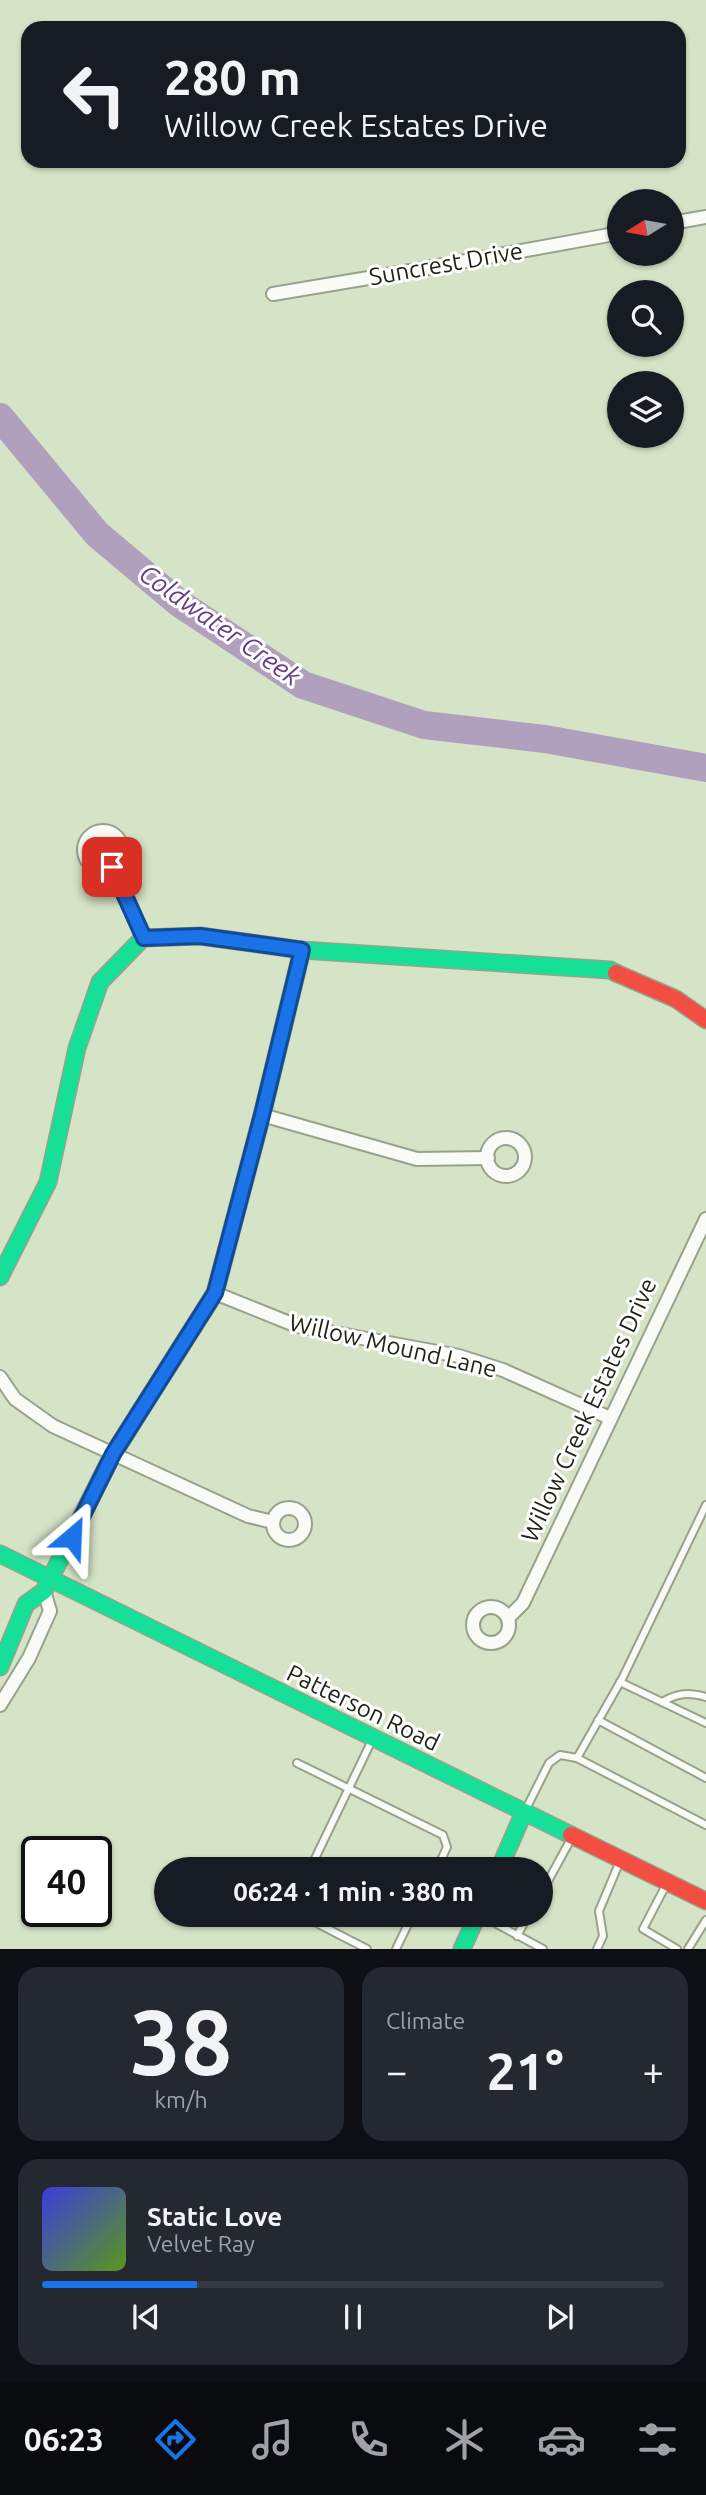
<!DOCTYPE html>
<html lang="en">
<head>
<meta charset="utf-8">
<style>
  body { margin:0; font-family:Ubuntu,sans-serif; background:#242831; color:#f1f3f6; height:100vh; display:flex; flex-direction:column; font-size:26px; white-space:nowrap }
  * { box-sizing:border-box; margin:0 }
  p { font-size:23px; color:#9ea1a6 }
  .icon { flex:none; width:38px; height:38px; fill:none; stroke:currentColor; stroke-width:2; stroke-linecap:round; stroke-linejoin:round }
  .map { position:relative; height:1949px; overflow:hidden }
  .details { display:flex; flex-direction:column; gap:18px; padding:18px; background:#0d0f14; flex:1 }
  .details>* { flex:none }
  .banner { position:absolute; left:21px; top:21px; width:665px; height:147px; border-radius:21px; box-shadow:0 2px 5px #0004; background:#171b24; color:#f1f3f6; overflow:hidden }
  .needle { width:46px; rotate:259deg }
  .fabs { position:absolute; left:607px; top:189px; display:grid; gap:14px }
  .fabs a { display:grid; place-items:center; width:77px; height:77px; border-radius:50%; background:#171b24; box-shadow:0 2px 5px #0004; font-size:35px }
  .speed { position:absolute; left:21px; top:1836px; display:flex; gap:14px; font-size:35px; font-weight:700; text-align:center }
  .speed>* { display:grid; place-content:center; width:91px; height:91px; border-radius:50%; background:#171b24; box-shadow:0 2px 5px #0004; line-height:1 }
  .speed .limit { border:4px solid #111; border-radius:10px; background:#fff; color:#111 }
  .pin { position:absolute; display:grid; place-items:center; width:60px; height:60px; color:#fff; margin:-30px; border-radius:14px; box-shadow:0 4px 10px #0006 }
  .me { position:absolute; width:77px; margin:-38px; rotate:26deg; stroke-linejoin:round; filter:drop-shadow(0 0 5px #0008) }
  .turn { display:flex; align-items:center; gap:24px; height:147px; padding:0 28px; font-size:32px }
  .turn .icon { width:91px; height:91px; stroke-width:2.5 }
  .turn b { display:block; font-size:49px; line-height:60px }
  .big { font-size:52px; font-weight:700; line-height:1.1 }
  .details .tile { flex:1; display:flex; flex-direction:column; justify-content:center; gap:10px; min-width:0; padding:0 24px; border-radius:21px; background:#242831 }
  .details .dial { align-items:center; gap:0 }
  .dial b { font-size:91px; line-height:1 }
  .song { display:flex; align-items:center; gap:21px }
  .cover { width:84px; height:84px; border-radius:10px; background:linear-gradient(135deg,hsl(240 70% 55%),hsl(90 70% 35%)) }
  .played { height:7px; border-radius:4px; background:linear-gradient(90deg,#1a73e8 25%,#363941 25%) }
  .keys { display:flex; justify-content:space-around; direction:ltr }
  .heat { display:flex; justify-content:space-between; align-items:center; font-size:38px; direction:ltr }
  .details .tiles { flex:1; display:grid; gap:18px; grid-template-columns:1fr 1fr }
  .tile:last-child { grid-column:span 2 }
  .trip { position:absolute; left:154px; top:1857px; width:399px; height:70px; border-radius:35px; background:#171b24; box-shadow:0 2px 5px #0004; font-weight:700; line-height:70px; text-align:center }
  .tab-bar { display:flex; height:112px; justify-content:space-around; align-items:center; background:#090b0e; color:#9ea1a6 }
  .tab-bar .icon { width:49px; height:49px }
  .tab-bar .selected { color:#1a73e8 }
  .tab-bar b { font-size:32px; color:#f1f3f6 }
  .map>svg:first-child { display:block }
</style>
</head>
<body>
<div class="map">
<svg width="706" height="1949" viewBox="0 0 706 1949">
  <rect width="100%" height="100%" fill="#d5e3c6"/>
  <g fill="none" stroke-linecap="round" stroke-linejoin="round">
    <polyline stroke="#b19fbe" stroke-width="28" points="0,417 97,534 179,603 303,685 424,725 545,739 706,768"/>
    <defs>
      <g id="lane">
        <polyline points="620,1682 706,1723"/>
        <path d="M662,1702C678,1693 688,1692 706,1697"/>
        <polyline points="598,1720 706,1778"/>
        <polyline points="577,1758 706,1825"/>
        <polyline points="297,1763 443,1835 447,1847 437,1869"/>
        <polyline points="525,1811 549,1763 560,1755 577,1758 623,1677 706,1505"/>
        <polyline points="310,1869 373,1738"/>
        <polyline points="666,1885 643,1929 677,1949"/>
        <polyline points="541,1894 572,1837"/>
        <polyline points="299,1914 367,1949"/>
        <polyline points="480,1915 543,1949"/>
        <polyline points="517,1936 529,1914"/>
        <polyline points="396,1949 413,1914"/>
        <polyline points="597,1949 603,1936 599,1911 620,1861"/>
        <polyline points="688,1949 706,1920"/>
      </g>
      <g id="street">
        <polyline points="672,223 706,217"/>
        <polyline points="273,294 422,269 620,233"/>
        <circle cx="103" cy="850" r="19"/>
        <polyline points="112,867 143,938"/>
        <polyline points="262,1115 417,1159 488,1158"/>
        <circle cx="506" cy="1157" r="19"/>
        <polyline points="215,1293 297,1326 459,1356 503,1370 610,1418"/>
        <polyline points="0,1377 15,1399 53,1426 248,1516 273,1522"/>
        <circle cx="289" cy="1524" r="16"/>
        <circle cx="491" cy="1625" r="18"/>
        <polyline points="508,1618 523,1603 706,1219"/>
        <polyline points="0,1705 29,1658 50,1611 44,1591"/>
      </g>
      <g id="fast">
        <polyline points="0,1277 48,1182 77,1048 100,982 143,938 200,936 302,950 610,970 616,973"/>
        <polyline points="0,1554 571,1835"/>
        <polyline points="0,1667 26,1604 44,1591 113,1454 215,1293 262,1115 302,950"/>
        <polyline points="499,1869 524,1812"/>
        <polyline points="462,1949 478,1914"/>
      </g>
      <g id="jam">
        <polyline points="616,973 676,999 706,1020"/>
        <polyline points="571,1835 706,1901"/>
      </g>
    </defs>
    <use href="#lane" stroke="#97a28c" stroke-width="10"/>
    <use href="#street" stroke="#97a28c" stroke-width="16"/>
    <use href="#fast" stroke="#97a28c" stroke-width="19"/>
    <use href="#jam" stroke="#97a28c" stroke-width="19"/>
    <use href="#lane" stroke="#f9fbf6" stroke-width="6"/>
    <use href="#street" stroke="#f9fbf6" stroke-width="12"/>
    <use href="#fast" stroke="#16e098" stroke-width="16"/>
    <use href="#jam" stroke="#f24e42" stroke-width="16"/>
  </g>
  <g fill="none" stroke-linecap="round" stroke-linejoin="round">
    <defs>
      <polyline id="route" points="72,1537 113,1454 215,1293 262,1115 302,950 200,936 144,938 112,867"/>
    </defs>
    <use href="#route" stroke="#114b97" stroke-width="18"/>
    <use href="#route" stroke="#1a73e8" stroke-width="12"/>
  </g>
  <g text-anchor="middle" stroke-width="6" stroke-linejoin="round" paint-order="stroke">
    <g font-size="24" fill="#1c2511" stroke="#fff">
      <text transform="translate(446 264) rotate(-10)" y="8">Suncrest Drive</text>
      <text transform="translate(393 1346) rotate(13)" y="8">Willow Mound Lane</text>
      <text transform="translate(589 1410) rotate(-65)" y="8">Willow Creek Estates Drive</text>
      <text transform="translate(363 1708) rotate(26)" y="8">Patterson Road</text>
    </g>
    <g font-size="26" font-style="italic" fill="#673d85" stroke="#fff">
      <text transform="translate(220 625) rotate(35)" y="9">Coldwater Creek</text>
    </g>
  </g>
</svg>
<div class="fabs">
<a><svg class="needle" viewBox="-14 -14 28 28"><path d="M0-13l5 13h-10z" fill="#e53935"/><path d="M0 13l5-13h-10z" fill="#9ea1a6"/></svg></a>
<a><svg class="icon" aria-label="search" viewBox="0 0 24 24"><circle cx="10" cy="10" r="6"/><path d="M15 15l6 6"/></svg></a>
<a><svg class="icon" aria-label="layers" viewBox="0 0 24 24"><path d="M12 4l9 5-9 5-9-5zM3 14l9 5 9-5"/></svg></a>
</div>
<div class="speed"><div class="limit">40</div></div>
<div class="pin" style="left:112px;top:867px;background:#d93025"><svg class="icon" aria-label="arrive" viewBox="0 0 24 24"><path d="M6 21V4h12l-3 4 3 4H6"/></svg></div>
<svg class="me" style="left:72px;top:1537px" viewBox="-20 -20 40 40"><path d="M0-17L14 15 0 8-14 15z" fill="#1a73e8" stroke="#fff" stroke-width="4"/></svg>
<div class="trip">06:24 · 1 min · 380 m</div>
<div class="banner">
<div class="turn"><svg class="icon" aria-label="left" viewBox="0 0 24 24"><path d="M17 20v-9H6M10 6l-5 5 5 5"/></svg><div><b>280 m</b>Willow Creek Estates Drive</div></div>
</div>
</div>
<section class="details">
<div class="tiles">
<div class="tile dial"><b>38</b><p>km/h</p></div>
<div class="tile"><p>Climate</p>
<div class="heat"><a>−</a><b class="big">21°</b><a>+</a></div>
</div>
<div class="tile">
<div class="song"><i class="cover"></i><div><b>Static Love</b><p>Velvet Ray</p></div></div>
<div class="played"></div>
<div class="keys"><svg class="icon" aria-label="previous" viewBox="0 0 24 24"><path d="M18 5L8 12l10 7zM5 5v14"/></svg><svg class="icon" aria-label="pause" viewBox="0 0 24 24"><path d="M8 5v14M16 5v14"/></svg><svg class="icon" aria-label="next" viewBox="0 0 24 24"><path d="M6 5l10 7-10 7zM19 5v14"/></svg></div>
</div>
</div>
</section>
<nav class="tab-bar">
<b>06:23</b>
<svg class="icon selected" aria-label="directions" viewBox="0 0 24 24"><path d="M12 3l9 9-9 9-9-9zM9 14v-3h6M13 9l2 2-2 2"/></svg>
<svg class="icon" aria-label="music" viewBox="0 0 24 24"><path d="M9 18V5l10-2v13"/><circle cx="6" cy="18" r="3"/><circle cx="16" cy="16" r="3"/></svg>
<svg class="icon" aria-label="phone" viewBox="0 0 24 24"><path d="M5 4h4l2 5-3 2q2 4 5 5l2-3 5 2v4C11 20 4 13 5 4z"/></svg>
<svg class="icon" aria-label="climate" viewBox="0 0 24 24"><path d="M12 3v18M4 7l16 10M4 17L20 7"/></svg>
<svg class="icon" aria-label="car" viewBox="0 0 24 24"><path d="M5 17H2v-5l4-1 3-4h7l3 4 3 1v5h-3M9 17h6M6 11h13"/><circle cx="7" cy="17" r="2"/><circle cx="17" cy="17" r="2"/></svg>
<svg class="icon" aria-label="filters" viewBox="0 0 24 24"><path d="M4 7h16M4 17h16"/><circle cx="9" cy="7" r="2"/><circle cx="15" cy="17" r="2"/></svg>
</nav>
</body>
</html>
